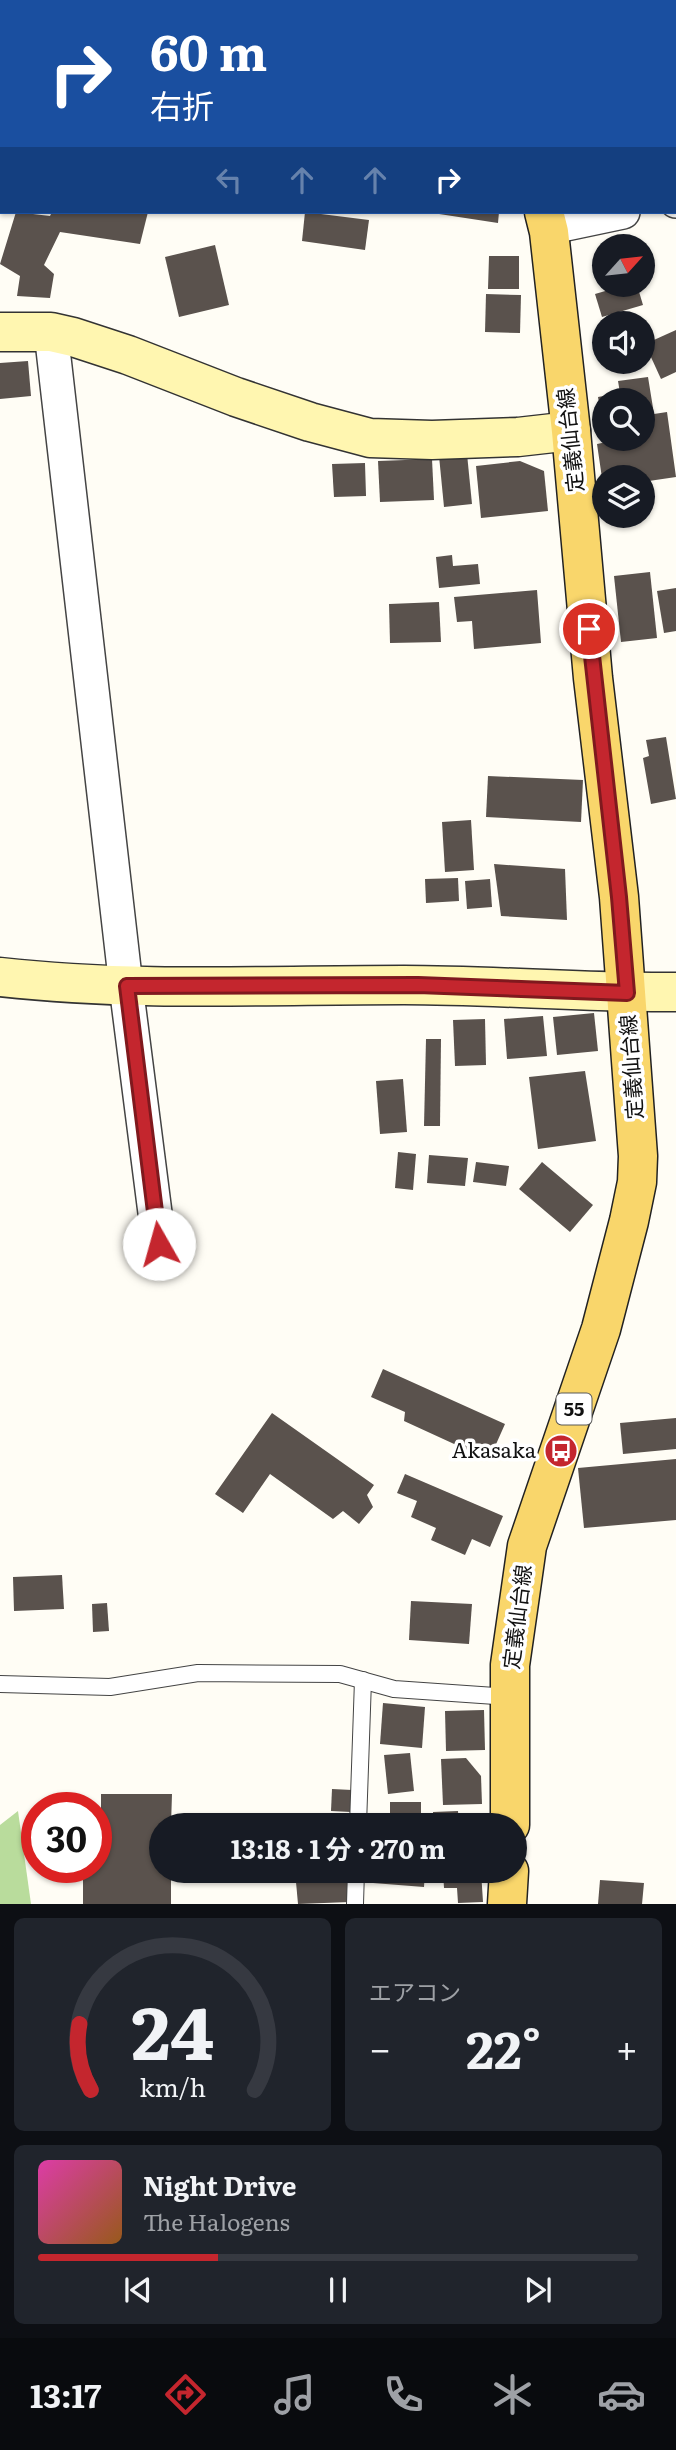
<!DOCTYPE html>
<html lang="ja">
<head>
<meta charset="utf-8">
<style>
  body { margin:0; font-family:Literata,"Noto Sans JP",serif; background:#20242c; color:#f1f3f6; height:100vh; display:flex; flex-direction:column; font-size:26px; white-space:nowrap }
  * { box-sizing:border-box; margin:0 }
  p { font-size:23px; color:#9ea1a6 }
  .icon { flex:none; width:38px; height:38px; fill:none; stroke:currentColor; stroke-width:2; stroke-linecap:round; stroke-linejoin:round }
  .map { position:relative; height:1904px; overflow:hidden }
  .sheet { display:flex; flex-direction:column; gap:14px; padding:14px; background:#0d0f14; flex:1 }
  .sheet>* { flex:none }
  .top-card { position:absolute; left:0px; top:0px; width:677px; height:214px; box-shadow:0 2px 5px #0004; background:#1a4fa0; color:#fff; overflow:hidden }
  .needle { width:46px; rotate:63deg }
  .buttons { position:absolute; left:592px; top:234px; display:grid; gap:14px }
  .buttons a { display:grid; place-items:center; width:63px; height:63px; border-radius:50%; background:#171b24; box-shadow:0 2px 5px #0004; font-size:35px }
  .speed { position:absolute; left:21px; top:1792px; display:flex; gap:14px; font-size:35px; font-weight:700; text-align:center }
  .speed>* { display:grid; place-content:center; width:91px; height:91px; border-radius:50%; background:#171b24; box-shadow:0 2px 5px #0004; line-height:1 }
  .speed .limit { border:10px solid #d22; background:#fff; color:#111 }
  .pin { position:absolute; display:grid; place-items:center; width:60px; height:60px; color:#fff; margin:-30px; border:4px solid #fff; border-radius:50%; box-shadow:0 2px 7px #0007 }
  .me { position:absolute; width:77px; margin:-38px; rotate:353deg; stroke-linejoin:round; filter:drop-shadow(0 0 5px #0008) }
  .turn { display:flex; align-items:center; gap:24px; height:147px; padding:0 35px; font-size:32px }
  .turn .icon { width:91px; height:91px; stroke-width:2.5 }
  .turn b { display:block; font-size:49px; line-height:60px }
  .lanes { display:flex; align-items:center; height:66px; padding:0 35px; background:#0003; justify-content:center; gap:35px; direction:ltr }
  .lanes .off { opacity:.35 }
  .big { font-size:52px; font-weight:700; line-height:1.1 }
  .sheet .tile { flex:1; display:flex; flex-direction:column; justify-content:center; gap:10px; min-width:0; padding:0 24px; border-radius:10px; background:#20242c }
  .sheet .dial { align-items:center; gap:0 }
  .dial svg { height:182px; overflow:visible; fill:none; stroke:#363941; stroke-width:7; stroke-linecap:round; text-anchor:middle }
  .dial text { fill:#f1f3f6; stroke:none }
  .song { display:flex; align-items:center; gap:21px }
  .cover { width:84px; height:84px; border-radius:10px; background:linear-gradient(135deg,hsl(320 70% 55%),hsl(30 70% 35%)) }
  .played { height:7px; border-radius:4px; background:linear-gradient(90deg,#c4262e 30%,#363941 30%) }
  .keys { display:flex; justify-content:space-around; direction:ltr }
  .heat { display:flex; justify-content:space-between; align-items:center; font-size:38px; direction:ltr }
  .sheet .tiles { flex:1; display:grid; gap:14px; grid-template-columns:1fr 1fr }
  .tile:last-child { grid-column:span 2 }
  .trip { position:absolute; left:149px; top:1813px; width:378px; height:70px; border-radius:35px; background:#171b24; box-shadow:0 2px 5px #0004; font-weight:700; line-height:70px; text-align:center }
  .tab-bar { display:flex; height:112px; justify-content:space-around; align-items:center; background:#090b0e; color:#9ea1a6 }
  .tab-bar .icon { width:49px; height:49px }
  .tab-bar .active { color:#c4262e }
  .tab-bar b { font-size:32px; color:#f1f3f6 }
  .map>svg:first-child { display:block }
</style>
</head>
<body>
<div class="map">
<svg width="676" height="1904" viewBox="0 0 676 1904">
  <rect width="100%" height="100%" fill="#fffdf5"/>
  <g fill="#b9dc9c">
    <polygon points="0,0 445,0 446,2 2,2 2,163 0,163"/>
    <polygon points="18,1811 31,1904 0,1904 0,1825"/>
  </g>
  <g fill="#5a524d">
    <polygon points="16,212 50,216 52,212 148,212 140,244 60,232 44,265 54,274 50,298 17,296 20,276 0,264"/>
    <polygon points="305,212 369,220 365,250 302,241"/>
    <polygon points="426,212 499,212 498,223"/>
    <polygon points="215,245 229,305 179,317 165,257"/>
    <polygon points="489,256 519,256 519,289 488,289"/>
    <polygon points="626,285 637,285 643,305 602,317 595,294"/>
    <polygon points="486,294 521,295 520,333 485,332"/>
    <polygon points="676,330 676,372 661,379 645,344"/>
    <polygon points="28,361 31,396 0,399 0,363"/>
    <polygon points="648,377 654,414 667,412 676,477 642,482 642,478 602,478 597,444 621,439 642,439 642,401 604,401 604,409 600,409 598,397 620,393 618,381"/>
    <polygon points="467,454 472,504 444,507 439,456"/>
    <polygon points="432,459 434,500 380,502 378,461"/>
    <polygon points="520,461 544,471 548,511 481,518 476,466"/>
    <polygon points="365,463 366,496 334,497 332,464"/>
    <polygon points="452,555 453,566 478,564 480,584 439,588 436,557"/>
    <polygon points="650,572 657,638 621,642 614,576"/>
    <polygon points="676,588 676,631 664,633 657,591"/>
    <polygon points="537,590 541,643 474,649 472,621 457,622 454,597"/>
    <polygon points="439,602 441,642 390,643 389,604"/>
    <polygon points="666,737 676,799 651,804 643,758 649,756 646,740"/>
    <polygon points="488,776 583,780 581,822 486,817"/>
    <polygon points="471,820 474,870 445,872 442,822"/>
    <polygon points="494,864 565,869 567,920 501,916"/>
    <polygon points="458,878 459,901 426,903 425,879"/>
    <polygon points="490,879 492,907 467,909 465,881"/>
    <polygon points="594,1013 598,1051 557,1055 553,1017"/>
    <polygon points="543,1016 547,1056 507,1059 504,1019"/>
    <polygon points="485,1019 486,1065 455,1066 453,1020"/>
    <polygon points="426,1039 441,1039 440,1126 424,1126"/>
    <polygon points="585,1071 596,1141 538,1149 529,1077"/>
    <polygon points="403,1079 407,1132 380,1134 376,1081"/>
    <polygon points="398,1152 416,1154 413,1190 395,1188"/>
    <polygon points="429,1155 468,1158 465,1186 427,1183"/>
    <polygon points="476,1162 509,1166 506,1186 473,1182"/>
    <polygon points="542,1162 593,1205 570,1232 519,1189"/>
    <polygon points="383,1369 505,1424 489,1460 404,1421 405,1412 371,1397"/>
    <polygon points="272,1413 374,1485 367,1495 373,1507 359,1524 343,1511 333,1519 270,1474 243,1513 215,1494"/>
    <polygon points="676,1418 676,1449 623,1454 620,1423"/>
    <polygon points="676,1459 676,1520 584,1528 578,1468"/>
    <polygon points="405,1474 503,1516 490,1547 472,1539 465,1555 431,1540 436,1528 411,1517 417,1501 397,1493"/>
    <polygon points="62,1575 64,1609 14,1611 13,1577"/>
    <polygon points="411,1601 472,1604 469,1644 409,1640"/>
    <polygon points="107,1603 109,1631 93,1632 92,1604"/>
    <polygon points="383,1703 425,1707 422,1748 380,1744"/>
    <polygon points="484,1710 485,1750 446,1751 445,1711"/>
    <polygon points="410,1753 414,1791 388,1794 384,1755"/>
    <polygon points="466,1758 481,1776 482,1804 443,1805 441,1759"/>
    <polygon points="332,1789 352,1790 351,1812 331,1811"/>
    <polygon points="101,1794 172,1794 171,1825 161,1825 161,1871 171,1871 171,1904 83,1904 83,1867 96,1867 96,1812 101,1812"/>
    <rect x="390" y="1802" width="31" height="23"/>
    <polygon points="458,1811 459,1825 433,1825 433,1812"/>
    <polygon points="348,1817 349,1825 312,1825 314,1818"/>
    <polygon points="295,1871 347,1871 350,1902 298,1904"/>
    <polygon points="373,1871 425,1871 424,1887 373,1883"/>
    <polygon points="443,1871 481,1871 483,1902 458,1903 457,1888 444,1888"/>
    <polygon points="600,1880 644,1883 642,1904 598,1904"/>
  </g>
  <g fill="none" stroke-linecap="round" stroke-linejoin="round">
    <defs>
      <g id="lane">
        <polyline points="0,1684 110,1687 198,1673 340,1674 394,1689 510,1697"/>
        <polyline points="358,1825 363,1680"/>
        <polyline points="355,1904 356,1871"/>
      </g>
      <g id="street">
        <polyline points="676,201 676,200"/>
        <polyline points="547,228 623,212"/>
        <polyline points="51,332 126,986 159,1244"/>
      </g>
      <g id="secondary">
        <polyline points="0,332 51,332 73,337 128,355 236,397 310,422 370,438 432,440 518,437 571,431"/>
        <path d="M0,977C133,992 271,985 404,985C495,985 585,993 676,992"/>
      </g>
      <g id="primary">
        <polyline points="498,0 499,2"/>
        <polyline points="510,1825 510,1665 527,1546 601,1329 629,1221 637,1182 638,1156 619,897 593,678 571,431 549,232 544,212"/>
        <polyline points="507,1904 509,1871"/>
      </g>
    </defs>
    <use href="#lane" stroke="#444" stroke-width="18"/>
    <use href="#street" stroke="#444" stroke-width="36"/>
    <use href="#secondary" stroke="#333" stroke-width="41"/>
    <use href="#primary" stroke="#222" stroke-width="41"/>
    <use href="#lane" stroke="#fff" stroke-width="16"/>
    <use href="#street" stroke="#fff" stroke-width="33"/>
    <use href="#secondary" stroke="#fff6b0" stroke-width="38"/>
    <use href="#primary" stroke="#f9d66b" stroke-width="38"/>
  </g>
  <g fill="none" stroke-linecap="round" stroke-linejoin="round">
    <defs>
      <polyline id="route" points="159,1244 127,986 418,985 627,993 619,897 589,629"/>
    </defs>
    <use href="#route" stroke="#7f191e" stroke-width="18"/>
    <use href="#route" stroke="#c4262e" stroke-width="12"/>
  </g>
  <defs>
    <symbol id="bus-disc" viewBox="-11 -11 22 22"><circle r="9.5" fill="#c4262e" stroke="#fff"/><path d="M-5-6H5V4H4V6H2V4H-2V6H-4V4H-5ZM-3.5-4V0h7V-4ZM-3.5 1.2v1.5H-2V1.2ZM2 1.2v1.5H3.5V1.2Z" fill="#fff"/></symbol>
  </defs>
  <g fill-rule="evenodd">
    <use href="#bus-disc" x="542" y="1432" width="38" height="38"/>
  </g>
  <g text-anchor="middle" stroke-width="7" stroke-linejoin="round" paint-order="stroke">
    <rect fill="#fff" stroke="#585858" stroke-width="2" x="556.5" y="1393.5" width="35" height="31" rx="5"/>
    <g font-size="19" font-weight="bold" fill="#111">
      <text x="574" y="1416">55</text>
    </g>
    <g font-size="21" fill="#111" stroke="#fff">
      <text transform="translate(571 440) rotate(-96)" y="7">定義仙台線</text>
      <text transform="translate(632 1067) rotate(-94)" y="7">定義仙台線</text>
      <text transform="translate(518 1617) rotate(-83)" y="7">定義仙台線</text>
    </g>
    <g font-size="21" fill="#111" stroke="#fff" text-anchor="end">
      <text x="536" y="1458">Akasaka</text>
    </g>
  </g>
</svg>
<div class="buttons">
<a><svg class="needle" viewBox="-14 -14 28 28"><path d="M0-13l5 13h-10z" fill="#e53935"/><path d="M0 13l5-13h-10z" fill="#9ea1a6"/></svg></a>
<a><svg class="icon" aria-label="sound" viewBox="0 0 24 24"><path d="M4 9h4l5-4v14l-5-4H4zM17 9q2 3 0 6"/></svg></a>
<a><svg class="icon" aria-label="search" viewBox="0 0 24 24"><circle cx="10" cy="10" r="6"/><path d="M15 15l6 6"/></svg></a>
<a><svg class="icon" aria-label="layers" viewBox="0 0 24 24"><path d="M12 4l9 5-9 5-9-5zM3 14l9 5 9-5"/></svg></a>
</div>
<div class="speed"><div class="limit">30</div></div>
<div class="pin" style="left:589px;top:629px;background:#d93025"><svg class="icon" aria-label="arrive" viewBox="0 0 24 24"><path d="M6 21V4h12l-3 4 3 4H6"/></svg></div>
<svg class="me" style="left:159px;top:1244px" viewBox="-20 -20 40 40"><circle r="19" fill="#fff"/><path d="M0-13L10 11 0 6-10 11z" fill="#c4262e"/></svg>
<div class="trip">13:18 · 1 分 · 270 m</div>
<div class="top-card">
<div class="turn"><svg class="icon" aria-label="right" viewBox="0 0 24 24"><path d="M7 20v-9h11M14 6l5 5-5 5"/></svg><div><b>60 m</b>右折</div></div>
<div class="lanes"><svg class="icon off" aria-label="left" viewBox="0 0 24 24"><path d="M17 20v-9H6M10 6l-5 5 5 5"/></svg><svg class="icon off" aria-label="ahead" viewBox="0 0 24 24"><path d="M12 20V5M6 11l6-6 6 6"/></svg><svg class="icon off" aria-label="ahead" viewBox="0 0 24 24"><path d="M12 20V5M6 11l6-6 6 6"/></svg><svg class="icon" aria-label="right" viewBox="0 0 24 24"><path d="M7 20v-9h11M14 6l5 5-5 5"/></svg></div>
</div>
</div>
<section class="sheet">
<div class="tiles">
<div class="tile dial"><svg viewBox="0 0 100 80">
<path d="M14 69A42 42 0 1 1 86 69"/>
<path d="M14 69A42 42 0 0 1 9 40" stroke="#c4262e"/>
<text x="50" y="56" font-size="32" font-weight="700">24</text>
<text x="50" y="72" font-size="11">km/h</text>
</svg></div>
<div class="tile"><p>エアコン</p>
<div class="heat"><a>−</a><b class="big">22°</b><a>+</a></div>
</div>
<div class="tile">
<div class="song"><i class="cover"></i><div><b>Night Drive</b><p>The Halogens</p></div></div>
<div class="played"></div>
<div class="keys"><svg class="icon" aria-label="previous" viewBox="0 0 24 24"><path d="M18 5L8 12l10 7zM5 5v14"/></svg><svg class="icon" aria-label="pause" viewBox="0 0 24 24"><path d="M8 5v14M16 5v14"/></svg><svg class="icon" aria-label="next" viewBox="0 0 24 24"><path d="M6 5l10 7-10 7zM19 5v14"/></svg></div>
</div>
</div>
</section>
<nav class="tab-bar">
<b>13:17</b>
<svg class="icon active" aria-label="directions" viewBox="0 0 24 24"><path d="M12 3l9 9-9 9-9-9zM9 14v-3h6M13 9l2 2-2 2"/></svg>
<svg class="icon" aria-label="music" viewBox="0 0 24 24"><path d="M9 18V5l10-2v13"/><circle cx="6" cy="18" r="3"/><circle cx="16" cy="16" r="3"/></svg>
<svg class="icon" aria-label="phone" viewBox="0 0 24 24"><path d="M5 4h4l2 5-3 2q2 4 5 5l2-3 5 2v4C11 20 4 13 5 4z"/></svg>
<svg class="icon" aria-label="climate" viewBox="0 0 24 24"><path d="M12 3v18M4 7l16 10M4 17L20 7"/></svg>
<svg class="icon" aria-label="car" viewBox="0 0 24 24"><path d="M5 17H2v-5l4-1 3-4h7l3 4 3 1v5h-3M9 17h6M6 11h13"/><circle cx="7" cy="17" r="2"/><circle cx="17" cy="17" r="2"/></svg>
</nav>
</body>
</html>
